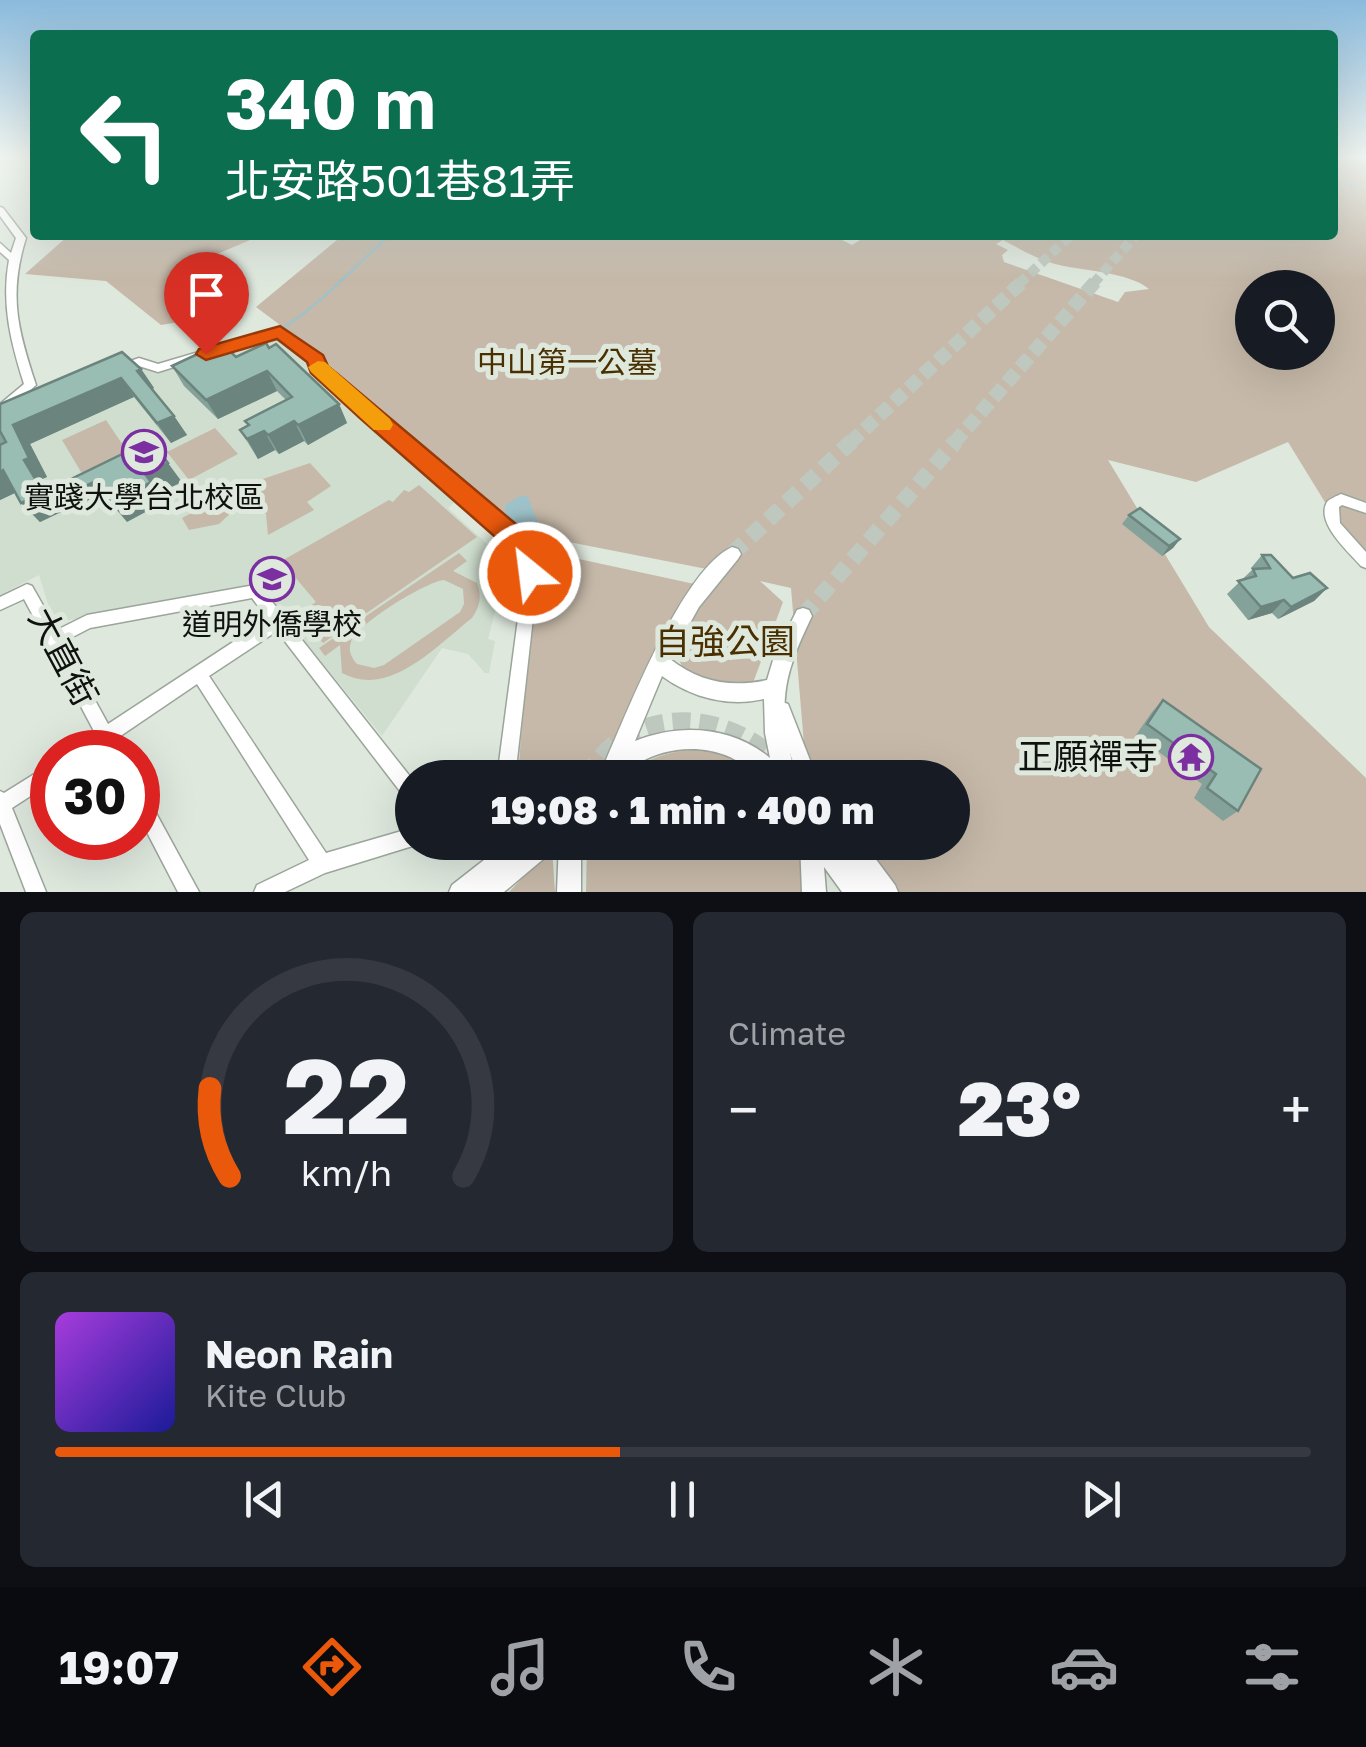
<!DOCTYPE html>
<html lang="en">
<head>
<meta charset="utf-8">
<style>
  body { margin:0; font-family:"Golos Text","Noto Sans TC",sans-serif; background:#242831; color:#f1f3f6; height:100vh; display:flex; flex-direction:column; font-size:38px; white-space:nowrap }
  * { box-sizing:border-box; margin:0 }
  p { font-size:32px; color:#9ea1a6 }
  .icon { flex:none; width:55px; height:55px; fill:none; stroke:currentColor; stroke-width:2; stroke-linecap:round; stroke-linejoin:round }
  .map { position:relative; height:892px; overflow:hidden }
  .side { display:flex; flex-direction:column; gap:20px; padding:20px; background:#0d0f14; flex:1 }
  .side>* { flex:none }
  .guide { position:absolute; left:30px; top:30px; width:1308px; height:210px; border-radius:10px; box-shadow:0 10px 40px #0002; background:#0b6e4f; color:#fff; overflow:hidden }
  .buttons { position:absolute; left:1235px; top:270px; display:grid; gap:20px }
  .buttons a { display:grid; place-items:center; width:100px; height:100px; border-radius:50%; background:#171b24; box-shadow:0 10px 40px #0002; font-size:50px }
  .speed { position:absolute; left:30px; top:730px; display:flex; gap:20px; font-size:50px; font-weight:700; text-align:center }
  .speed>* { display:grid; place-content:center; width:130px; height:130px; border-radius:50%; background:#171b24; box-shadow:0 10px 40px #0002; line-height:1 }
  .speed .limit { border:15px solid #d22; background:#fff; color:#111 }
  .pin { position:absolute; display:grid; place-items:center; width:85px; height:85px; color:#fff; margin:-102px -42px; border-radius:50% 50% 50% 0; rotate:-45deg; box-shadow:0 0 10px #0007 }
  .pin .icon { rotate:45deg }
  .me { position:absolute; width:110px; margin:-55px; rotate:331deg; stroke-linejoin:round; filter:drop-shadow(0 0 8px #0008) }
  .turn { display:flex; align-items:center; gap:35px; height:210px; padding:0 30px; font-size:45px }
  .turn .icon { width:130px; height:130px; stroke-width:2.5 }
  .turn b { display:block; font-size:70px; line-height:85px }
  .big { font-size:75px; font-weight:800; line-height:1.1 }
  .side .widget { flex:1; display:flex; flex-direction:column; justify-content:center; gap:15px; min-width:0; padding:0 35px; border-radius:15px; background:#242831 }
  .side .dial { align-items:center; gap:0 }
  .dial svg { height:260px; overflow:visible; fill:none; stroke:#363941; stroke-width:7; stroke-linecap:round; text-anchor:middle }
  .dial text { fill:#f1f3f6; stroke:none }
  .song { display:flex; align-items:center; gap:30px }
  .cover { width:120px; height:120px; border-radius:15px; background:linear-gradient(135deg,hsl(280 70% 55%),hsl(240 70% 35%)) }
  .played { height:10px; border-radius:5px; background:linear-gradient(90deg,#ea580c 45%,#363941 45%) }
  .keys { display:flex; justify-content:space-around; direction:ltr }
  .heat { display:flex; justify-content:space-between; align-items:center; font-size:55px; direction:ltr }
  .side .tiles { flex:1; display:grid; gap:20px; grid-template-columns:1fr 1fr }
  .widget:last-child { grid-column:span 2 }
  .trip { position:absolute; left:395px; top:760px; width:575px; height:100px; border-radius:50px; background:#171b24; box-shadow:0 10px 40px #0002; font-weight:800; line-height:100px; text-align:center }
  .menu { display:flex; height:160px; justify-content:space-around; align-items:center; background:#090b0e; color:#9ea1a6 }
  .menu .icon { width:70px; height:70px }
  .menu .active { color:#ea580c }
  .menu b { font-size:45px; color:#f1f3f6 }
  .map>svg:first-child { display:block }
</style>
</head>
<body>
<div class="map">
<svg width="1366" height="892" viewBox="0 0 1366 892">
  <rect width="100%" height="100%" fill="#dee8dd"/>
  <polygon fill="#cfdece" points="274,333 459,498 448,508 508,563 488,639 495,641 489,673 485,673 468,654 442,648 382,736 258,584 54,623 39,575 0,595 0,425 141,365 160,370"/>
  <g fill="#c6b9a9" fill-rule="evenodd">
    <path d="M1333,156H1366V569L1288,442L1196,482L1108,460L1209,627L1366,778V892H894L856,843L952,842V778L816,777L806,769L791,588L760,581L783,602L750,691L686,674L673,648L722,572L528,534L371,404L316,352L256,307L343,235H832L852,245L868,235H1332ZM1003,240C1020,249 1037,259 1055,264C1083,271 1129,272 1149,289L1125,292L1118,302L1004,262L1002,255L1008,250L996,244ZM1252,288H1318V352H1252Z"/>
    <polygon points="69,235 262,235 210,257 244,287 222,315 161,325 106,281 25,274"/>
    <polygon points="106,420 133,460 87,482 62,440"/>
    <polygon points="215,428 238,454 189,480 167,452"/>
    <polygon points="310,463 331,486 307,502 314,510 268,535 266,514 254,505 234,510 219,524 189,530 182,518 214,501 227,512 216,498 240,483 250,482 257,492 252,497 260,492 254,482"/>
    <polygon points="419,485 477,537 323,643 299,614 316,602 284,564 285,559 389,500 393,502 404,490 409,492"/>
    <polygon points="528,548 699,585 657,647 608,757 582,777 518,778 533,572"/>
    <path d="M459,553L467,561L453,571L477,583C482,597 480,606 472,618C437,645 390,699 342,673L340,645L325,656L319,648ZM444,580L463,589L464,604L460,612L384,665L374,668L357,664C351,657 348,651 351,642C357,624 425,582 444,580Z"/>
    <path d="M706,749L737,759L764,778H622C649,756 672,750 706,749Z"/>
    <polygon points="587,842 801,843 802,892 586,892"/>
    <polygon points="552,847 555,892 509,892"/>
  </g>
  <polygon fill="#9ec2c9" points="522,495 528,497 541,531 530,538 506,516 505,505"/>
  <g fill="none" stroke-linecap="round" stroke-linejoin="round">
    <g stroke="#9ec2c9" stroke-width="2.5">
      <polyline points="1332,180 1359,188"/>
      <path d="M281,329C321,305 353,267 389,236"/>
    </g>
    <path stroke="#bfc8be" stroke-width="18" stroke-dasharray="18 9" stroke-linecap="butt" d="M585,778C595,766 604,751 617,742C670,706 732,720 777,760"/>
    <g stroke="#bfc8be" stroke-width="10" stroke-dasharray="10 5" stroke-linecap="butt">
      <polyline points="1019,284 1071,235"/>
      <polyline points="1093,284 1136,235"/>
    </g>
    <g stroke="#bfc8be" stroke-width="14" stroke-dasharray="14 6" stroke-linecap="butt">
      <polyline points="850,443 1022,282"/>
      <polyline points="954,443 1095,282"/>
    </g>
    <g stroke="#bfc8be" stroke-width="16" stroke-dasharray="16 9" stroke-linecap="butt">
      <polyline points="732,554 852,441"/>
      <polyline points="803,616 956,441"/>
    </g>
    <defs>
      <g id="minor">
        <path d="M0,207L3,208L26,238C8,295 18,331 36,385L4,414L0,415V404L24,384C11,343 1,304 9,260L0,252V243L11,253L16,238L0,216Z"/>
        <polygon points="280,328 320,356 323,367 524,539 533,553 538,573 515,778 497,778 524,573 519,555 514,547 314,371 311,360 278,335 158,372 139,366 120,373 114,369 116,366 139,358 158,364"/>
        <path d="M1341,494L1366,503V513L1342,505L1339,507L1340,523L1366,552V568L1361,566C1349,552 1315,523 1327,502C1329,499 1337,496 1341,494Z"/>
        <path d="M27,584L32,586L57,630L87,615L255,585L260,587L282,614L285,615L287,621L412,779V802L406,799L277,631L209,676L326,853L412,828V842L419,844L325,873L285,892H254L257,885L309,860L197,684L116,739L122,752H105L102,748L96,752H73L75,746L95,733L24,599L0,610V597ZM252,598L268,619L108,724L63,642L90,628Z"/>
        <polygon points="782,702 788,704 817,778 799,778 774,710 776,704"/>
        <polygon points="52,763 52,782 12,808 46,892 26,892 0,824 0,791 4,793"/>
        <polygon points="138,788 144,791 199,892 178,892 138,815"/>
        <polygon points="507,842 532,842 530,849 475,892 449,892 452,885"/>
        <polygon points="831,842 863,842 895,885 898,892 865,892"/>
      </g>
      <g id="major">
        <path d="M732,547L738,549L741,554L738,559L699,607L670,659C699,682 731,688 767,680L774,657L797,610L803,608L809,610L812,616C780,682 778,706 796,778C786,778 773,779 764,778C753,775 741,762 730,757C692,741 648,750 619,778H593L595,770L606,760C628,710 683,569 732,547ZM662,676C692,698 728,707 764,699L765,733L770,758C732,726 680,723 635,741Z"/>
        <polygon points="528,842 557,842 554,850 504,892 474,892 478,884"/>
        <polygon points="559,842 581,842 581,892 557,892"/>
        <polygon points="800,842 834,842 868,892 842,892 824,867 826,892 802,892"/>
      </g>
    </defs>
    <use href="#minor" stroke="#9ca59b" stroke-width="3"/>
    <use href="#major" stroke="#9ca59b" stroke-width="3"/>
    <use href="#minor" fill="#fff" fill-rule="evenodd"/>
    <use href="#major" fill="#fff" fill-rule="evenodd"/>
  </g>
  <g fill="#84a29a">
    <polygon points="269,348 339,404 347,423 308,445 304,441 279,454 275,450 258,459 240,430 248,426 245,421 286,400 277,391 218,419 184,386 172,366 236,357"/>
    <polygon points="141,369 154,388 152,389 174,416 187,435 171,443 134,397 128,399 30,444 47,477 42,479 61,512 40,522 15,493 0,500 0,404"/>
    <polygon points="1129,515 1180,539 1173,548 1162,556 1122,524"/>
    <polygon points="1262,555 1293,578 1327,588 1314,601 1278,619 1272,613 1248,620 1227,594 1252,570 1251,568"/>
    <polygon points="1163,700 1261,769 1238,811 1223,821 1194,798 1202,784 1136,735 1152,712"/>
  </g>
  <g fill="#6b847d">
    <polygon points="141,369 154,388 150,390 137,371"/>
    <polygon points="267,371 277,391 218,419 206,400"/>
    <polygon points="121,378 134,397 30,444 47,477 42,479 61,512 40,522 21,503 24,460 13,425"/>
    <polygon points="339,404 347,423 308,445 298,425"/>
    <polygon points="174,416 187,435 171,443 157,423"/>
    <polygon points="294,421 304,441 279,454 268,435"/>
    <polygon points="264,431 275,450 258,459 247,439"/>
    <polygon points="168,463 182,482 160,493 166,501 127,522 111,503 145,474"/>
    <polygon points="3,470 21,490 0,500 0,472"/>
    <polygon points="94,482 110,501 89,511 72,492"/>
    <polygon points="1180,539 1173,548 1162,556 1169,546"/>
    <polygon points="1327,588 1314,601 1278,619 1291,607"/>
    <polygon points="1284,600 1272,613 1248,620 1261,607"/>
  </g>
  <g fill="#99bcb3" stroke="#6b847d" stroke-width="2.5">
    <polygon points="221,343 236,357 266,343 269,348 276,344 339,404 298,425 294,421 268,435 264,431 247,439 240,430 249,425 245,421 292,397 267,371 206,400 172,366"/>
    <polygon points="122,352 141,369 137,371 174,416 157,423 121,378 13,425 29,458 24,460 43,492 21,503 3,470 0,472 0,445 6,442 0,431 0,404"/>
    <polygon points="151,440 168,463 145,474 151,482 111,503 94,482 72,492 65,482"/>
    <polygon points="1140,508 1180,539 1169,546 1129,515"/>
    <polygon points="1262,555 1271,555 1293,578 1310,573 1327,588 1291,607 1284,600 1261,607 1238,581 1256,576 1253,569 1270,568"/>
    <polygon points="1163,700 1261,769 1238,811 1207,788 1216,774 1147,724"/>
  </g>
  <linearGradient id="sky" x2="0" y2="1"><stop stop-color="#8abadc"/><stop offset="0.56" stop-color="#f0f5f0"/><stop offset="1" stop-color="#f0f5f0" stop-opacity="0"/></linearGradient>
  <rect width="1366" height="281" fill="url(#sky)"/>
  <polygon fill="#ea580c" stroke="#983908" stroke-width="2.5" points="280,326 323,355 328,366 529,535 544,573 540,581 530,584 521,581 509,549 361,419 311,373 307,362 277,339 206,360 196,354 199,349"/>
  <polygon fill="#f59e0b" points="318,361 325,362 390,419 393,425 390,430 374,430 311,372 308,367"/>
  <defs>
    <symbol id="university-ring" viewBox="-11 -11 22 22"><circle r="9.5" fill="#dee8dd" stroke="#7c2fa1" stroke-width="1.5"/><path d="M0-5L7-2L0 1L-7-2ZM-4 1L0 2.5L4 1V4Q0 6-4 4Z" fill="#7c2fa1"/></symbol>
    <symbol id="school-ring" viewBox="-11 -11 22 22"><circle r="9.5" fill="#dee8dd" stroke="#7c2fa1" stroke-width="1.5"/><path d="M0-5L7-2L0 1L-7-2ZM-4 1L0 2.5L4 1V4Q0 6-4 4Z" fill="#7c2fa1"/></symbol>
    <symbol id="temple-ring" viewBox="-11 -11 22 22"><circle r="9.5" fill="#dee8dd" stroke="#7c2fa1" stroke-width="1.5"/><path d="M0-6L5-2H3V0L6.5 2.5H4V6H1.5V3h-3V6H-4V2.5H-6.5L-3 0V-2H-5Z" fill="#7c2fa1"/></symbol>
  </defs>
  <g fill-rule="evenodd">
    <use href="#university-ring" x="119" y="427" width="50" height="50"/>
    <use href="#school-ring" x="247" y="554" width="50" height="50"/>
    <use href="#temple-ring" x="1166" y="732" width="50" height="50"/>
  </g>
  <g text-anchor="middle" stroke-width="10" stroke-linejoin="round" paint-order="stroke">
    <g font-size="30" fill="#4a3000" stroke="#dee8dd">
      <text x="567" y="373">中山第一公墓</text>
    </g>
    <g font-size="30" fill="#0f120e" stroke="#dee8dd">
      <text x="144" y="508">實踐大學台北校區</text>
      <text x="272" y="635">道明外僑學校</text>
    </g>
    <g font-size="35" fill="#4a3000" stroke="#dee8dd">
      <text x="725" y="654">自強公園</text>
    </g>
    <g font-size="35" fill="#0f120e" stroke="#dee8dd">
      <text transform="translate(63 657) rotate(62)" y="12">大直街</text>
    </g>
    <g font-size="35" fill="#0f120e" stroke="#dee8dd" text-anchor="end">
      <text x="1158" y="769">正願禪寺</text>
    </g>
  </g>
</svg>
<div class="buttons">
<a><svg class="icon" aria-label="search" viewBox="0 0 24 24"><circle cx="10" cy="10" r="6"/><path d="M15 15l6 6"/></svg></a>
</div>
<div class="speed"><div class="limit">30</div></div>
<div class="pin" style="left:206px;top:354px;background:#d93025"><svg class="icon" aria-label="arrive" viewBox="0 0 24 24"><path d="M6 21V4h12l-3 4 3 4H6"/></svg></div>
<svg class="me" style="left:530px;top:573px" viewBox="-20 -20 40 40"><circle r="17" fill="#ea580c" stroke="#fff" stroke-width="3"/><path d="M0-11L8 9 0 5-8 9z" fill="#fff"/></svg>
<div class="trip">19:08 · 1 min · 400 m</div>
<div class="guide">
<div class="turn"><svg class="icon" aria-label="left" viewBox="0 0 24 24"><path d="M17 20v-9H6M10 6l-5 5 5 5"/></svg><div><b>340 m</b>北安路501巷81弄</div></div>
</div>
</div>
<section class="side">
<div class="tiles">
<div class="widget dial"><svg viewBox="0 0 100 80">
<path d="M14 69A42 42 0 1 1 86 69"/>
<path d="M14 69A42 42 0 0 1 8 42" stroke="#ea580c"/>
<text x="50" y="56" font-size="32" font-weight="700">22</text>
<text x="50" y="72" font-size="11">km/h</text>
</svg></div>
<div class="widget"><p>Climate</p>
<div class="heat"><a>−</a><b class="big">23°</b><a>+</a></div>
</div>
<div class="widget">
<div class="song"><i class="cover"></i><div><b>Neon Rain</b><p>Kite Club</p></div></div>
<div class="played"></div>
<div class="keys"><svg class="icon" aria-label="previous" viewBox="0 0 24 24"><path d="M18 5L8 12l10 7zM5 5v14"/></svg><svg class="icon" aria-label="pause" viewBox="0 0 24 24"><path d="M8 5v14M16 5v14"/></svg><svg class="icon" aria-label="next" viewBox="0 0 24 24"><path d="M6 5l10 7-10 7zM19 5v14"/></svg></div>
</div>
</div>
</section>
<nav class="menu">
<b>19:07</b>
<svg class="icon active" aria-label="directions" viewBox="0 0 24 24"><path d="M12 3l9 9-9 9-9-9zM9 14v-3h6M13 9l2 2-2 2"/></svg>
<svg class="icon" aria-label="music" viewBox="0 0 24 24"><path d="M9 18V5l10-2v13"/><circle cx="6" cy="18" r="3"/><circle cx="16" cy="16" r="3"/></svg>
<svg class="icon" aria-label="phone" viewBox="0 0 24 24"><path d="M5 4h4l2 5-3 2q2 4 5 5l2-3 5 2v4C11 20 4 13 5 4z"/></svg>
<svg class="icon" aria-label="climate" viewBox="0 0 24 24"><path d="M12 3v18M4 7l16 10M4 17L20 7"/></svg>
<svg class="icon" aria-label="car" viewBox="0 0 24 24"><path d="M5 17H2v-5l4-1 3-4h7l3 4 3 1v5h-3M9 17h6M6 11h13"/><circle cx="7" cy="17" r="2"/><circle cx="17" cy="17" r="2"/></svg>
<svg class="icon" aria-label="filters" viewBox="0 0 24 24"><path d="M4 7h16M4 17h16"/><circle cx="9" cy="7" r="2"/><circle cx="15" cy="17" r="2"/></svg>
</nav>
</body>
</html>
